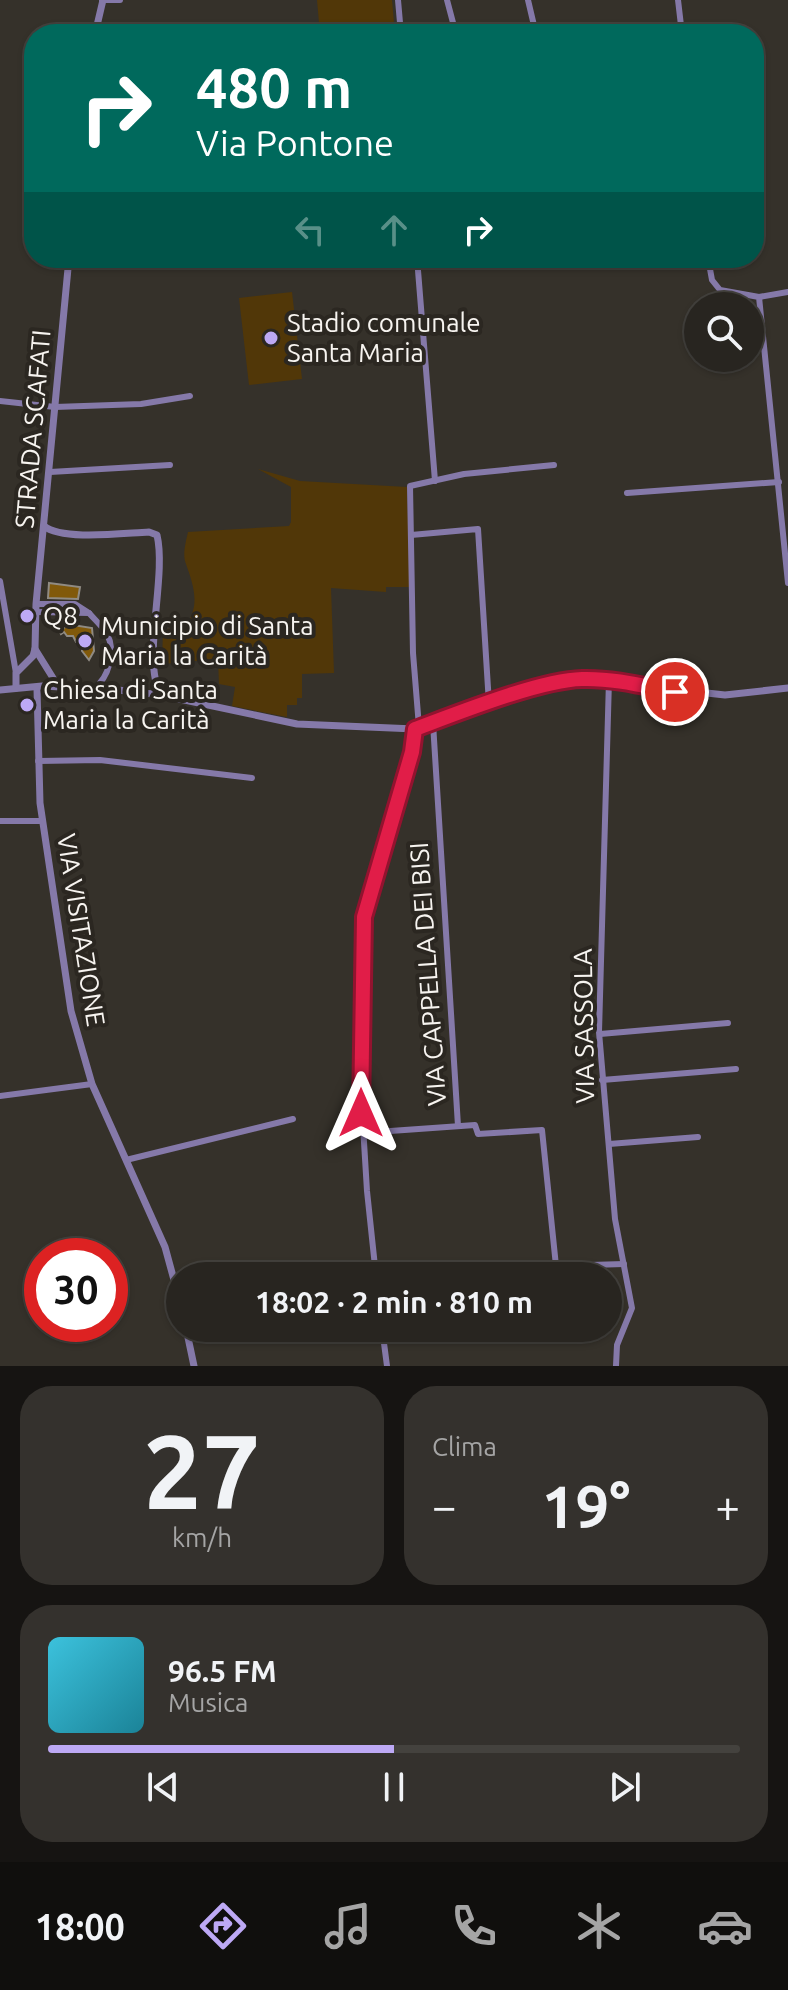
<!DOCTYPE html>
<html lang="it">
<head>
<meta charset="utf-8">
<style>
  body { margin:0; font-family:Ubuntu,sans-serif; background:#34312d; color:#f1f3f6; height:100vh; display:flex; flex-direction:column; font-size:30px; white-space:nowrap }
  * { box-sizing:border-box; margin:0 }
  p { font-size:26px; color:#a5a5a5 }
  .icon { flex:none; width:44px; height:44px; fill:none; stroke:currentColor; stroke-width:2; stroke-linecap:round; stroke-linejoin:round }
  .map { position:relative; height:1366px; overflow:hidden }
  .drawer { display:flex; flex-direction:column; gap:20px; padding:20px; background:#161412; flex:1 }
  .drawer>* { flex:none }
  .hud { position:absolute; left:24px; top:24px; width:740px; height:244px; border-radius:32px; box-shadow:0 2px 6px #0004,0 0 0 2px #44423e; background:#00695c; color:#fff; overflow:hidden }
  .fabs { position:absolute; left:684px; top:292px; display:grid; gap:16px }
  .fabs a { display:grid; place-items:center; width:80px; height:80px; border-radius:50%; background:#282520; box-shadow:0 2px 6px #0004,0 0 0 2px #44423e; font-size:40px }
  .speed { position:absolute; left:24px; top:1238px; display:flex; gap:16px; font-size:40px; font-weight:700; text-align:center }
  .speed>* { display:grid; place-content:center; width:104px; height:104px; border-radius:50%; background:#282520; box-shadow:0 2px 6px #0004,0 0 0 2px #44423e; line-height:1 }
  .speed .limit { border:12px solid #d22; background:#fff; color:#111 }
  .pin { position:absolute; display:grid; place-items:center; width:68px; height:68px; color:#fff; margin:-34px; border:4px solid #fff; border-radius:50%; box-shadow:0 2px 8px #0007 }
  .me { position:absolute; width:88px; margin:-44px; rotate:0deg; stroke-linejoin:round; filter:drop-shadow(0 0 6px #0008) }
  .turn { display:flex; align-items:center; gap:28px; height:168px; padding:0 40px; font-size:36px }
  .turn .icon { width:104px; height:104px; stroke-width:2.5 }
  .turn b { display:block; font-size:56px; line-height:68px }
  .lanes { display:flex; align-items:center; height:76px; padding:0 40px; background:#0003; justify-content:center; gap:40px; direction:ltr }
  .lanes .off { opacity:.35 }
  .big { font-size:60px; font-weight:700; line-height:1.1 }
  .drawer .card { flex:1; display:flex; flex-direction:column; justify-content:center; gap:12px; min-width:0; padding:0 28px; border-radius:32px; background:#34312d }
  .drawer .dial { align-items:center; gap:0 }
  .dial b { font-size:104px; line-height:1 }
  .song { display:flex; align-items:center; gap:24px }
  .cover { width:96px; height:96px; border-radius:12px; background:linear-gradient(135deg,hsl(190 70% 55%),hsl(190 70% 35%)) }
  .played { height:8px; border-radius:4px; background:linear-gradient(90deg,#bda9f5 50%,#44423e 50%) }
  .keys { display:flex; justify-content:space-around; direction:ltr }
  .heat { display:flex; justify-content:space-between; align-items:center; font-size:44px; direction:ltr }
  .drawer .tiles { flex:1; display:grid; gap:20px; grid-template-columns:1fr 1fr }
  .card:last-child { grid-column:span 2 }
  .trip { position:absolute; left:166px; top:1262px; width:456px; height:80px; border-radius:40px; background:#282520; box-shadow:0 2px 6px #0004,0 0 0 2px #44423e; font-weight:700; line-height:80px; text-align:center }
  .menu { display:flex; height:128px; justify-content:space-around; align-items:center; background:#100f0d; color:#a5a5a5 }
  .menu .icon { width:56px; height:56px }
  .menu .on { color:#bda9f5 }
  .menu b { font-size:36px; color:#f1f3f6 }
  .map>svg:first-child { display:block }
</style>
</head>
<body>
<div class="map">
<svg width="788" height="1366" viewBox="0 0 788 1366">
  <rect width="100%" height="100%" fill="#35312a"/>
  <g fill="#513708">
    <polygon points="317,0 392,0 395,34 320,34"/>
    <polygon points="292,292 302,379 249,385 239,298"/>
    <path d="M258,469L300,481L407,487L410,587H386V592L331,588L334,673L302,674V698H297V705H287V717L232,706L235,687L219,684L218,659L162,664L163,630L186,625C201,605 193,584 186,564C182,555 186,541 188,532L289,526L291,522V487Z"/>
  </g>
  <g fill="#81590a" stroke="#908b83" stroke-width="2">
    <polygon points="49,583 80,587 78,599 48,598"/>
    <polygon points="59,624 64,628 67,624 92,628 94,651 89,660 82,651 82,644 76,642 73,636 67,636 64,632 61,634 57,627"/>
  </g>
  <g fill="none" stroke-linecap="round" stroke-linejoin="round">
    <g stroke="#8579a9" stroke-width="6">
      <polyline points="102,0 120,0"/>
      <polyline points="398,0 401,34"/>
      <polyline points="447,0 456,34"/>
      <polyline points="528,0 536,34"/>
      <polyline points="678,0 682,34"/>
      <polyline points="417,258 435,481"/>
      <polyline points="708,258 712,280 720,290 759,297 788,583"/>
      <polyline points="759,297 788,292"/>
      <polyline points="0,401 55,407 141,404 190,396"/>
      <polyline points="50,472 170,465"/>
      <polyline points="627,493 779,482"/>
      <polyline points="411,535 478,529 489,704"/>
      <polyline points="0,581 16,673"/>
      <polyline points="36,604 75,604 89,613"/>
      <path d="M36,612L89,613C95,620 102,626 107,634C116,651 109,678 94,688"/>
      <polyline points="609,680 599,1032 615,1219 632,1308 617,1345 616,1366"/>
      <polyline points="433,723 458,1126"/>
      <polyline points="419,727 413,653 410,486 464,474 554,465"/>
      <polyline points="38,761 100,760 252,778"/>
      <polyline points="0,821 43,821"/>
      <polyline points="600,1034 728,1023"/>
      <polyline points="602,1080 736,1069"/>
      <polyline points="0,1096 92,1084"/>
      <polyline points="362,1133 475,1125 478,1134 542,1130 556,1266 624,1264"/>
      <polyline points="609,1144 698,1137"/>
      <polyline points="126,1160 293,1119"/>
      <polyline points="376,1276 367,1191 361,1093 364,917 412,752 415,729"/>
      <polyline points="382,1328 387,1366"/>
    </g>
    <g stroke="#8579a9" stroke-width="7">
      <polyline points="95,34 103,0"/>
      <path d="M44,526C62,541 124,533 149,532L157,535C167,577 141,661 161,695"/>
      <polyline points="35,649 58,686"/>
      <polyline points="16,688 16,673 33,656 35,649 36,604 69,258"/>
      <polyline points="37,689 40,803 71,1011 92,1084 165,1247 180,1302"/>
      <polyline points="0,690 42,686 118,690 161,695 297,724 415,729 544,686 580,679 725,695 788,688"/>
      <polyline points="186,1328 194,1366"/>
    </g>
  </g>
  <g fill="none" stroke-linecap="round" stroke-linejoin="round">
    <defs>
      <path id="route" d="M361,1113L364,917L412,752L415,729C458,713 540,680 582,679C613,678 644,686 675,692"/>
    </defs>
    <use href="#route" stroke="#92132f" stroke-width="20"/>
    <use href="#route" stroke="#e11d48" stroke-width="14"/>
  </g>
  <g fill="#bda9f5" stroke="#2b2721" stroke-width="3">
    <circle cx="271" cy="338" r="8"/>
    <circle cx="27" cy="616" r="8"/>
    <circle cx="85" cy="641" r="8"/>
    <circle cx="27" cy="705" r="8"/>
  </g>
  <g text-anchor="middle" stroke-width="8" stroke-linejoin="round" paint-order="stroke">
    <g font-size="26" fill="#f7f4f0" stroke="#2b2721" text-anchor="start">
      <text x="287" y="332">Stadio comunale<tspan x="287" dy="30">Santa Maria</tspan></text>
      <text x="43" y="625">Q8</text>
      <text x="101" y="635">Municipio di Santa<tspan x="101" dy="30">Maria la Carità</tspan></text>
      <text x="43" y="699">Chiesa di Santa<tspan x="43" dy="30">Maria la Carità</tspan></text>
    </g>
    <g font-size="26" fill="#f7f4f0" stroke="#2b2721">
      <text transform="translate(33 429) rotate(-85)" y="9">STRADA SCAFATI</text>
      <text transform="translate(81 930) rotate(81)" y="9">VIA VISITAZIONE</text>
      <text transform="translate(428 974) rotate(-94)" y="9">VIA CAPPELLA DEI BISI</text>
      <text transform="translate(584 1026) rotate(-91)" y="9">VIA SASSOLA</text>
    </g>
  </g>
</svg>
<div class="fabs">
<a><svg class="icon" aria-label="search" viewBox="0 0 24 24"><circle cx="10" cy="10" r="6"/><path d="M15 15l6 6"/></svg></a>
</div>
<div class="speed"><div class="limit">30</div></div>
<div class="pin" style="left:675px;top:692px;background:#d93025"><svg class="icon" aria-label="arrive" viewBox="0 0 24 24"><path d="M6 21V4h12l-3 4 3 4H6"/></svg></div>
<svg class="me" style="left:361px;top:1113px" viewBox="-20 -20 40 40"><path d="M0-17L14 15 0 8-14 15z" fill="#e11d48" stroke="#fff" stroke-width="4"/></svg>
<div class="trip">18:02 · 2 min · 810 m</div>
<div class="hud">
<div class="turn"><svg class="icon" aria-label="right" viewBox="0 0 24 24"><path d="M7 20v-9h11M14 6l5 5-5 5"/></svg><div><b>480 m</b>Via Pontone</div></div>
<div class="lanes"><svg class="icon off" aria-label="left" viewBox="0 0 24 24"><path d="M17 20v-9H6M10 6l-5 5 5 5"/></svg><svg class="icon off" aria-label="ahead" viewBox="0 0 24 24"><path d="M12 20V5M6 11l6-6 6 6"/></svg><svg class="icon" aria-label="right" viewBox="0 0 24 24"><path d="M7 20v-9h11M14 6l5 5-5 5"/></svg></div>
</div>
</div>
<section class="drawer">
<div class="tiles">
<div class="card dial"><b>27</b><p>km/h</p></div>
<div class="card"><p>Clima</p>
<div class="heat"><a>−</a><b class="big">19°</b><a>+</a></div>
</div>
<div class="card">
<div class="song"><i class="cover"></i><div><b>96.5 FM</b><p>Musica</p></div></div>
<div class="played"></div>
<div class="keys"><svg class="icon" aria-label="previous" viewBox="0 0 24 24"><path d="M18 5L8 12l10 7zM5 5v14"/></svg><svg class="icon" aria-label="pause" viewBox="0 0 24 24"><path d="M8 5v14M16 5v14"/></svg><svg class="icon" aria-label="next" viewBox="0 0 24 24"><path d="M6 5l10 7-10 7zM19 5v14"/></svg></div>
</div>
</div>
</section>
<nav class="menu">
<b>18:00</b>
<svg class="icon on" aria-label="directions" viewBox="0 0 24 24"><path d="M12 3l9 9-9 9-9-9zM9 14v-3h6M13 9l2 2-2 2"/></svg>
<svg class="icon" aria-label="music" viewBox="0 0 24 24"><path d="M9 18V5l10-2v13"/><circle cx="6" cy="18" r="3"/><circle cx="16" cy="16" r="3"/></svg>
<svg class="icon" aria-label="phone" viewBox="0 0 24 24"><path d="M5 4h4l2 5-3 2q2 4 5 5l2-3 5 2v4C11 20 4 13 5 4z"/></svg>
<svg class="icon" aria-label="climate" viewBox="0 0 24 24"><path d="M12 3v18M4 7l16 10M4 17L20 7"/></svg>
<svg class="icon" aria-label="car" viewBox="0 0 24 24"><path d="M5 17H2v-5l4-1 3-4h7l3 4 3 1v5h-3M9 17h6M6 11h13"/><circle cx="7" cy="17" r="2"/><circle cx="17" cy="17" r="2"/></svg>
</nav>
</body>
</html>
